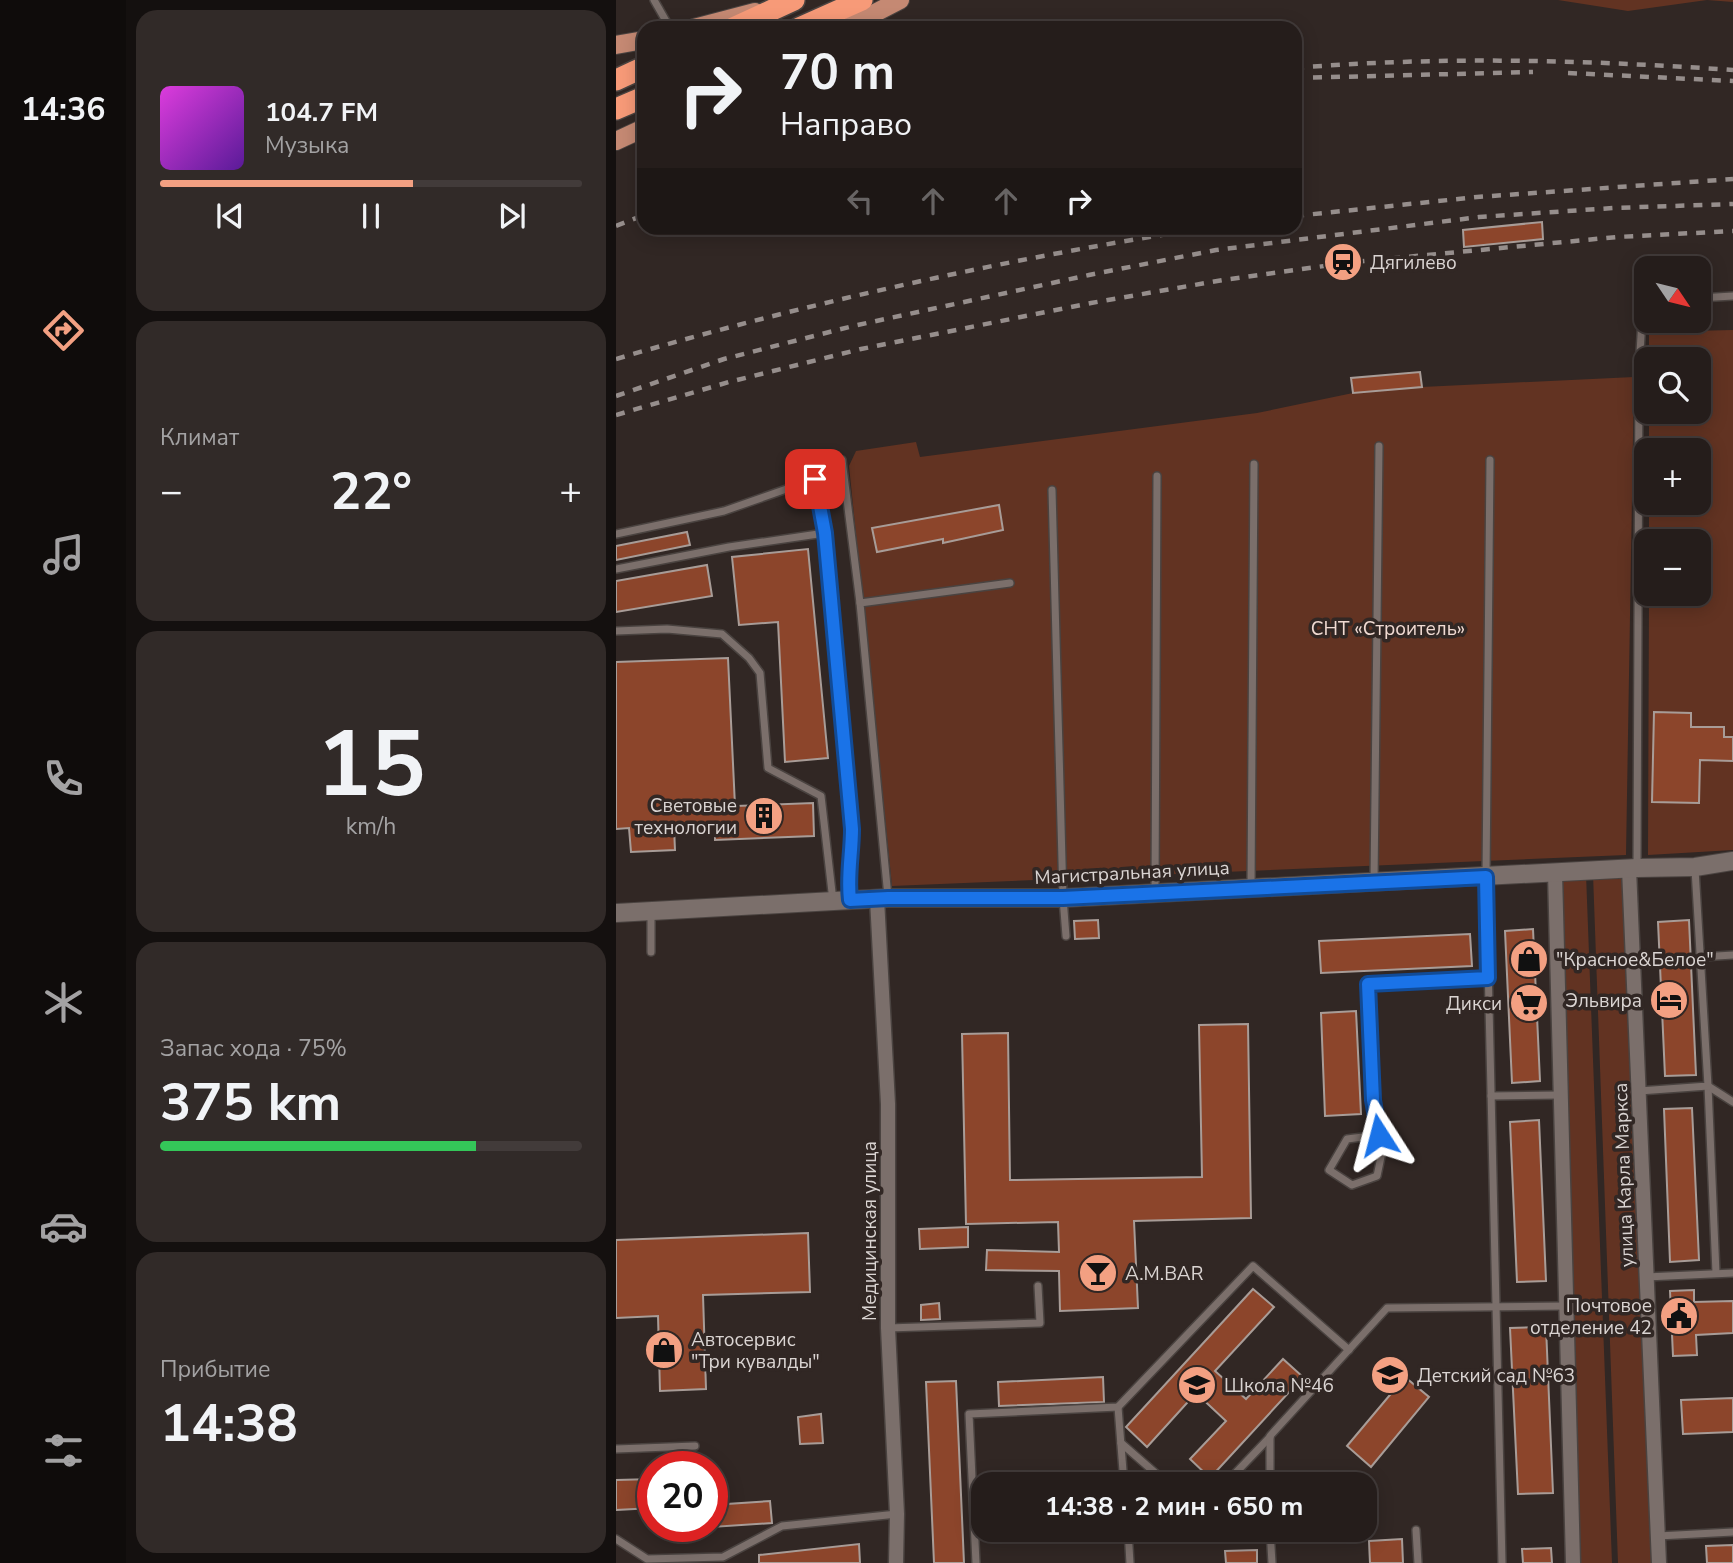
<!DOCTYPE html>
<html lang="ru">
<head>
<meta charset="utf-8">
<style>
  body { margin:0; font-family:"Nunito Sans",sans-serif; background:#312a28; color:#f1f3f6; height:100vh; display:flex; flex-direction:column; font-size:26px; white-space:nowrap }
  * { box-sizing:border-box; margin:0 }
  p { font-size:23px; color:#a3a2a3 }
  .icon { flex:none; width:38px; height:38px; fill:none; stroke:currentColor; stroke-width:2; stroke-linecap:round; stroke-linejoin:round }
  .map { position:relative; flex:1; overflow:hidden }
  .sheet { display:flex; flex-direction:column; gap:10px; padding:10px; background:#14100f; width:490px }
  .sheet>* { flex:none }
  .banner { position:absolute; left:21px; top:21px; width:665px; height:214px; border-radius:21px; box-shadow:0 4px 18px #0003,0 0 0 2px #423b3a; background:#251d1b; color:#f1f3f6; overflow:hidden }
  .needle { width:46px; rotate:125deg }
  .tools { position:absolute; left:1018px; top:256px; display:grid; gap:14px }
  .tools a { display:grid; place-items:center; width:77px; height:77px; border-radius:14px; background:#251d1b; box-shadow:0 4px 18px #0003,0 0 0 2px #423b3a; font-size:35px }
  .speed { position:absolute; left:21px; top:1451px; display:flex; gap:14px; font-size:35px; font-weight:700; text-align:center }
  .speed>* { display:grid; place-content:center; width:91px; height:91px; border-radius:50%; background:#251d1b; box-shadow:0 4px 18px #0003,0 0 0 2px #423b3a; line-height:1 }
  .speed .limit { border:10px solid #d22; background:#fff; color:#111 }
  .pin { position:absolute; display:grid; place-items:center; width:60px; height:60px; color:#fff; margin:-30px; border-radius:14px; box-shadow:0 4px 10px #0006 }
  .me { position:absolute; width:77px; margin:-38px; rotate:351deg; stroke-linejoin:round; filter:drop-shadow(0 0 5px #0008) }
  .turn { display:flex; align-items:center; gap:24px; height:147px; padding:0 28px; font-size:32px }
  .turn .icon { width:91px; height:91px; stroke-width:2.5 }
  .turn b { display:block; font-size:49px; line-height:60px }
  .lanes { display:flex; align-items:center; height:66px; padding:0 28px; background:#0003; justify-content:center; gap:35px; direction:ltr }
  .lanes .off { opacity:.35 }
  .big { font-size:52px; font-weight:700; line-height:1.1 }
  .sheet .tile { flex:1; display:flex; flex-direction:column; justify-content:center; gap:10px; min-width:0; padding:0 24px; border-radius:21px; background:#312a28 }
  .sheet .dial { align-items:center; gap:0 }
  .dial b { font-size:91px; line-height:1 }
  .song { display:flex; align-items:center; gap:21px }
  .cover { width:84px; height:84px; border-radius:10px; background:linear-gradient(135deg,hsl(300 70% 55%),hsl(270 70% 35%)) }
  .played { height:7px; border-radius:4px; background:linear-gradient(90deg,#f3a082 60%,#423b3a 60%) }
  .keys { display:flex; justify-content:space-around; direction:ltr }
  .heat { display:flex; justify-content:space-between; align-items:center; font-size:38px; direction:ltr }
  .charge { height:10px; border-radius:5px; background:linear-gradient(90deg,#34c759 75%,#423b3a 0) }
  .trip { position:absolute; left:355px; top:1472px; width:406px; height:70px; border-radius:21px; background:#251d1b; box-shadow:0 4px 18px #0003,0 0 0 2px #423b3a; font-weight:700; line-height:70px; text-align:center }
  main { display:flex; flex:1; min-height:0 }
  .tabs { display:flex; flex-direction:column; width:126px; justify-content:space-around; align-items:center; background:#0f0c0b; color:#a3a2a3 }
  .tabs .icon { width:49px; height:49px }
  .tabs .active { color:#f3a082 }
  .tabs b { font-size:32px; color:#f1f3f6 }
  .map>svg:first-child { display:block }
</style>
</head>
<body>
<main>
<nav class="tabs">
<b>14:36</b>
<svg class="icon active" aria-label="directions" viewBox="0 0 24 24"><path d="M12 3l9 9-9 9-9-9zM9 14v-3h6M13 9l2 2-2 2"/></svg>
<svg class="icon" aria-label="music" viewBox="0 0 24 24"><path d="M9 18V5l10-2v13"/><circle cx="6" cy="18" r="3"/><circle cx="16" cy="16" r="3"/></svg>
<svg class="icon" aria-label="phone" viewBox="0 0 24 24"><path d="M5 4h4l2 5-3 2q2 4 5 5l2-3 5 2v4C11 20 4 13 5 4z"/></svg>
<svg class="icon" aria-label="climate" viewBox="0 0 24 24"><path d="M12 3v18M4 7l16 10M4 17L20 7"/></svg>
<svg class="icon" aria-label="car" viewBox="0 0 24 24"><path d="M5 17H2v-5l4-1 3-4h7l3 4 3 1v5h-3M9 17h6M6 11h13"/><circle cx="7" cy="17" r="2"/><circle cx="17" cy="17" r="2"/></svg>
<svg class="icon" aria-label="filters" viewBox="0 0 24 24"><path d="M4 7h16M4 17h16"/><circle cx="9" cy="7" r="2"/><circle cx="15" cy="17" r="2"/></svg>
</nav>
<section class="sheet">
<div class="tile">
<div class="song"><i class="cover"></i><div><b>104.7 FM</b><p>Музыка</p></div></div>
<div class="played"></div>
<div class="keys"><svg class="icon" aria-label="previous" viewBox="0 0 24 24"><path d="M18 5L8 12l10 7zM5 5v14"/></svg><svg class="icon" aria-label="pause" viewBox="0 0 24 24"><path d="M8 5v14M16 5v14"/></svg><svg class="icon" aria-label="next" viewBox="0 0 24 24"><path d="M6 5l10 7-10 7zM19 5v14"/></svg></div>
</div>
<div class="tile"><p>Климат</p>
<div class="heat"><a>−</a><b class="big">22°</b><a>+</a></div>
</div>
<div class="tile dial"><b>15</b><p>km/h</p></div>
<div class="tile"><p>Запас хода · 75%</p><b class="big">375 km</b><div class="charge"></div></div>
<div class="tile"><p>Прибытие</p><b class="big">14:38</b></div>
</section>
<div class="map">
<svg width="1117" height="1563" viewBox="0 0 1117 1563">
  <rect width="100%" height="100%" fill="#312724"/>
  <g fill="#623322">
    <polygon points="942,0 1117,0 1117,2 1091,0 1012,11"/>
    <polygon points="1117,330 1117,850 1032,855 1033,593 1083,593 1083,541 1033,541 1033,502 1083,502 1083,450 1033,450 1033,411 1083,411 1083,359 1033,359 1033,332"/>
    <polygon points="1018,377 1010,855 276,886 233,466 240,451 300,442 304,457 641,413 737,393 806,387"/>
    <polygon points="1011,872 1037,1563 1002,1563 977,874"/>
    <polygon points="970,874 996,1563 965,1563 939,875"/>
  </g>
  <g fill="#8c452b" stroke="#a89c97" stroke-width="2">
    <polygon points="926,222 927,239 848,247 847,230"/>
    <polygon points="804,372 806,387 737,393 735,378"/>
    <polygon points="383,505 387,530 327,543 327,539 261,552 256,528"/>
    <polygon points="71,532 74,545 0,560 0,546"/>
    <polygon points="192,549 212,758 169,762 162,622 123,625 116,557"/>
    <polygon points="91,565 96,596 0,612 0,581"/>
    <polygon points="112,658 119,806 197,803 198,836 99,840 99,825 58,827 59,850 15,852 13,828 0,829 0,662"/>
    <polygon points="1038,712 1075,713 1075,727 1108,727 1108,737 1117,737 1117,761 1084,760 1083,803 1036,802"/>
    <polygon points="482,920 483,938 459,939 458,921"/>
    <polygon points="1073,920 1080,1075 1049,1076 1042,922"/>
    <polygon points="917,929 924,1081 896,1083 889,931"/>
    <polygon points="854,934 856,966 705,973 703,941"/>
    <polygon points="740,1011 745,1114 709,1116 705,1013"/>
    <polygon points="632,1024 635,1218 518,1221 522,1308 444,1311 443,1271 370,1270 371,1250 443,1252 442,1222 350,1224 346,1034 392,1033 394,1180 586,1177 583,1025"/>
    <polygon points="1076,1108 1083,1260 1054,1262 1048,1109"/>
    <polygon points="923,1120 930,1281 901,1282 894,1122"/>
    <polygon points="352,1227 352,1247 304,1249 303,1229"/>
    <polygon points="192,1233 194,1292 87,1295 90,1389 44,1391 42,1316 0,1318 0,1240"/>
    <polygon points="637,1289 658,1307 599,1371 630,1399 667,1359 687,1377 594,1478 574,1459 610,1421 580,1393 531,1447 510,1427"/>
    <polygon points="1078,1290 1078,1302 1117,1301 1117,1333 1080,1335 1081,1355 1057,1356 1054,1291"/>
    <polygon points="323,1303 324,1319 305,1320 305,1305"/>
    <polygon points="930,1327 937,1493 902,1494 894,1328"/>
    <polygon points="487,1377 488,1402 383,1406 382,1382"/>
    <polygon points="789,1377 813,1397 755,1467 731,1446"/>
    <polygon points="340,1381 348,1563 318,1563 310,1382"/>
    <polygon points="1117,1398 1117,1432 1067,1434 1065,1400"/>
    <polygon points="205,1414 207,1443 184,1444 182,1417"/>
    <polygon points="37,1479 37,1508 0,1510 0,1480"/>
    <polygon points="154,1501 156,1523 96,1527 96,1505"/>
    <polygon points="786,1539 787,1563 754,1563 753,1541"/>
    <polygon points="243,1544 244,1563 143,1563 143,1555"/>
    <polygon points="1117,1545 1117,1563 1091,1563 1090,1546"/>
    <polygon points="935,1548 936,1563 907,1563 906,1549"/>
    <polygon points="641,1550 641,1563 610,1563 609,1551"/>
  </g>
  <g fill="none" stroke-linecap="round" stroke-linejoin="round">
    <defs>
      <g id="lane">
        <polyline points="38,0 54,28"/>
        <polyline points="1083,298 1117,296"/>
        <polyline points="874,460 870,877 886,1563"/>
        <polyline points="436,490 447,898 450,936"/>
        <polyline points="0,534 108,511 199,479"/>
        <polyline points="0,569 113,547 209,533"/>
        <polyline points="0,631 51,629 106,634 133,658 144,673 152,768 205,796 217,901"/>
        <polyline points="1021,867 1023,370 1026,319 1031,313"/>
        <polyline points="758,882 763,446"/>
        <polyline points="635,887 638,464"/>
        <polyline points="539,892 541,476"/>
        <polyline points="272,897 244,603 394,583"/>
        <path d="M234,900C231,876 236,853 236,829L209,533L199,479L213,466L226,460L244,603"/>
        <polyline points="35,912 35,952"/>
        <polyline points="1085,957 1117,955"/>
        <polyline points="1092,1086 1100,1273"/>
        <polyline points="1092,1086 1117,1102"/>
        <polyline points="1023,1091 1092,1086 1079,869"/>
        <polyline points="875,1096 943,1095"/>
        <polyline points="763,1135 731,1139 713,1170 736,1185 761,1176 766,1152 757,1100 752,984 872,978"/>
        <polyline points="1030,1277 1117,1273"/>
        <polyline points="272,1328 424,1323 422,1286"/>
        <polyline points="502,1407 508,1484"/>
        <polyline points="505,1443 552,1484"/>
        <polyline points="0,1449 79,1446"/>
        <polyline points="609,1484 654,1437"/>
        <polyline points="654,1484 654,1436 771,1308 949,1306"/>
        <polyline points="512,1530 514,1563"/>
        <polyline points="654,1530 656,1563"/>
        <polyline points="800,1530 802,1563"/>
        <polyline points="1042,1536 1117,1532"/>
        <polyline points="0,1539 31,1559 107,1557 166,1526 281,1514"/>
        <polyline points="360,1563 353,1414 502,1407 637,1266 733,1350"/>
      </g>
      <g id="street">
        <polyline points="1013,869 1043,1563"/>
        <polyline points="939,873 957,1563"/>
        <polyline points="261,899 272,1104 272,1328 281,1514 280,1563"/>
      </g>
      <polyline id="secondary" points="0,913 272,898 447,898 1021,868 1079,867 1117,861"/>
      <g id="primary">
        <polyline points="78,28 139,12"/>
        <polyline points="230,28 284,0"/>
        <polyline points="0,45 28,40"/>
        <polyline points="0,141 28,128"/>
      </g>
      <g id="highway">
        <polyline points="117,28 178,0"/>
        <polyline points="183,28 246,0"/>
        <polyline points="0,80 28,67"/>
        <polyline points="0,109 28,97"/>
      </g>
    </defs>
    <use href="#lane" stroke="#4a4340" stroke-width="10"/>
    <use href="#street" stroke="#4a4340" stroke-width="17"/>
    <use href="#secondary" stroke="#4a4340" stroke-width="20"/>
    <use href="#primary" stroke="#4a4340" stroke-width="20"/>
    <use href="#highway" stroke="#4a4340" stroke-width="24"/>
    <use href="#lane" stroke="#7b6f6b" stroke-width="7"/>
    <use href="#street" stroke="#7b6f6b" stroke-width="14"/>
    <use href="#secondary" stroke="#7b6f6b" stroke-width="18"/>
    <use href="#primary" stroke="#c58973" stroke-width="18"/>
    <use href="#highway" stroke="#f79a78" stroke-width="21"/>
    <g stroke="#968e8c" stroke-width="4.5" stroke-dasharray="9 9" stroke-linecap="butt">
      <path d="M679,68C825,56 971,60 1117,70"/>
      <polyline points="952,73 1117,81"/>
      <polyline points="679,78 917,72"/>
      <polyline points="679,216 861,197 1117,179"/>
      <polyline points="0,226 28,215"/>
      <path d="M0,359C194,302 390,259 589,228"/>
      <polyline points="0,396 108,359 237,326 473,275 600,250 863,217 997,208 1117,204"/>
      <polyline points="0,415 113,382 245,349 475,303 607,280 737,262 1001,237 1117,231"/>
    </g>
  </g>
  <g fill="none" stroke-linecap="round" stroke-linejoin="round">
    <defs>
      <path id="route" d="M199,479L209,533L236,829C236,853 231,876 234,900L272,898H447L870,877L872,978L752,984L757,1100L763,1135"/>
    </defs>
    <use href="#route" stroke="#114b97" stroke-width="18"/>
    <use href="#route" stroke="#1a73e8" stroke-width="12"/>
  </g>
  <defs>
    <symbol id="station-disc" viewBox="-11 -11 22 22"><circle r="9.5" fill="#f3a082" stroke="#312724"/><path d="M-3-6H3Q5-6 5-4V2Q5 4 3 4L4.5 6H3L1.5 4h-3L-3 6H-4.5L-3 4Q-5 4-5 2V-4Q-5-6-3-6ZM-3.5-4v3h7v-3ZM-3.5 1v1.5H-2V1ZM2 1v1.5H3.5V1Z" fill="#111"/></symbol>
    <symbol id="building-disc" viewBox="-11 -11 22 22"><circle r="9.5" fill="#f3a082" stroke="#312724"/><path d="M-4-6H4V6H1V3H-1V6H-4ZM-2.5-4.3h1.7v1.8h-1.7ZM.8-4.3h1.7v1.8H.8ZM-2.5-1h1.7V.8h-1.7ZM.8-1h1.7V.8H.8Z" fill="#111"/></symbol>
    <symbol id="shop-disc" viewBox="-11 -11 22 22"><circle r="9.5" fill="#f3a082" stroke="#312724"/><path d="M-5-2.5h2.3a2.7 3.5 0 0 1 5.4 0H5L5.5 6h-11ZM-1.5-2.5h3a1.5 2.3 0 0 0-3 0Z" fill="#111"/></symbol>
    <symbol id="hotel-disc" viewBox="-11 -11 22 22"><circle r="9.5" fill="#f3a082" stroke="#312724"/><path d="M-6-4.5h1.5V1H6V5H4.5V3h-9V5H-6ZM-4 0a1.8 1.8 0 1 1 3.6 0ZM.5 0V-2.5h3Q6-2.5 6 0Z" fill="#111"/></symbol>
    <symbol id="supermarket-disc" viewBox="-11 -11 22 22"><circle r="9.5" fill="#f3a082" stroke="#312724"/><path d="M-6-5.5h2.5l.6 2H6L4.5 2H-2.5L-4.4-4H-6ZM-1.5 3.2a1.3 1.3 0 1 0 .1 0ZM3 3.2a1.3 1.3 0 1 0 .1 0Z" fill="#111"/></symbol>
    <symbol id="bar-disc" viewBox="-11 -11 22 22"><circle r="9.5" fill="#f3a082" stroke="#312724"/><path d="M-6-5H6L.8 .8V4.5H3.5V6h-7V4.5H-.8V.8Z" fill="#111"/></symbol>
    <symbol id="civic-disc" viewBox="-11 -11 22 22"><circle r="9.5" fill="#f3a082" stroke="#312724"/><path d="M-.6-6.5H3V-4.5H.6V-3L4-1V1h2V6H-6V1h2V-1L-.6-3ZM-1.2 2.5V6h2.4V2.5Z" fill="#111"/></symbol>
    <symbol id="school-disc" viewBox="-11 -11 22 22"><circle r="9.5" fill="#f3a082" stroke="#312724"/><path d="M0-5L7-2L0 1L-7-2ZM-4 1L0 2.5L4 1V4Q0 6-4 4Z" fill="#111"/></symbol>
  </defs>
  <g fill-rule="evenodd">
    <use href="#station-disc" x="705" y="240" width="44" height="44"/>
    <use href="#building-disc" x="126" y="794" width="44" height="44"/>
    <use href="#shop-disc" x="891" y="937" width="44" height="44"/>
    <use href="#hotel-disc" x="1031" y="978" width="44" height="44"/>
    <use href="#supermarket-disc" x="891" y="981" width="44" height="44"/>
    <use href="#bar-disc" x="460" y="1251" width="44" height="44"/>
    <use href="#civic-disc" x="1041" y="1294" width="44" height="44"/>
    <use href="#shop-disc" x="26" y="1328" width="44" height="44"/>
    <use href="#school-disc" x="752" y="1353" width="44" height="44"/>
    <use href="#school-disc" x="559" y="1363" width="44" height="44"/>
  </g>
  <g text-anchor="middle" stroke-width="7" stroke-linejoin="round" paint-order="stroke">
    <g font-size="19" fill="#dad4d2" stroke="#312724" text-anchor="start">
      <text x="754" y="269">Дягилево</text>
      <text x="121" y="812" text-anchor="end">Световые<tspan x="121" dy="22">технологии</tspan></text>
      <text x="940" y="966">"Красное&amp;Белое"</text>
      <text x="1026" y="1007" text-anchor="end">Эльвира</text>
      <text x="886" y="1010" text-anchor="end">Дикси</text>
      <text x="509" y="1280">А.М.BAR</text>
      <text x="1036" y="1312" text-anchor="end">Почтовое<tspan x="1036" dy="22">отделение 42</tspan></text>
      <text x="75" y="1346">Автосервис<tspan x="75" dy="22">"Три кувалды"</tspan></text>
      <text x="801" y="1382">Детский сад №63</text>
      <text x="608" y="1392">Школа №46</text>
    </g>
    <g font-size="19" fill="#f0dad2" stroke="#312724">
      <text x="772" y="635">СНТ «Строитель»</text>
    </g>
    <g font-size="19" fill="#dad4d2" stroke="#312724">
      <text transform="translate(516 872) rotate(-3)" y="7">Магистральная улица</text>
      <text transform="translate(1007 1175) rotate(-92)" y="7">улица Карла Маркса</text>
      <text transform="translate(253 1231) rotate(-90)" y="7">Медицинская улица</text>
    </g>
  </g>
</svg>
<div class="tools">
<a><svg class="needle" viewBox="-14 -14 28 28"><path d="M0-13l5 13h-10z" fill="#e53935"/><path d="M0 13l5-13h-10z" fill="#a3a2a3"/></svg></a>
<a><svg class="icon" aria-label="search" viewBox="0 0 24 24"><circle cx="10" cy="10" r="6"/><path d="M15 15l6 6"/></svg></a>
<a>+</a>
<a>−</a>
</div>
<div class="speed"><div class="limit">20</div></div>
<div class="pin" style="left:199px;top:479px;background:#d93025"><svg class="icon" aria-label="arrive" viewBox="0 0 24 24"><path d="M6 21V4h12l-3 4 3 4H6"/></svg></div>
<svg class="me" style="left:763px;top:1135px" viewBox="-20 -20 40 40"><path d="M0-17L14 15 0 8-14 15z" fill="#1a73e8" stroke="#fff" stroke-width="4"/></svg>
<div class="trip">14:38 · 2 мин · 650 m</div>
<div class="banner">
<div class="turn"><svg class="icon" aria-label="right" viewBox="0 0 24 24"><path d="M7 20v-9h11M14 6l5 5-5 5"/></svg><div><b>70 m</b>Направо</div></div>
<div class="lanes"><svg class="icon off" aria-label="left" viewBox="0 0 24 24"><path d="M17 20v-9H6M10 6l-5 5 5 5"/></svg><svg class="icon off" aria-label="ahead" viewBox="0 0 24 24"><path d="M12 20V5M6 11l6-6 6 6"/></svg><svg class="icon off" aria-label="ahead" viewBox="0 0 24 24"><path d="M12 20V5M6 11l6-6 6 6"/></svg><svg class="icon" aria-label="right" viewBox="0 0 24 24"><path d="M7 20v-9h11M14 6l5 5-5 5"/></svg></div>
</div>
</div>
</main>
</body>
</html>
